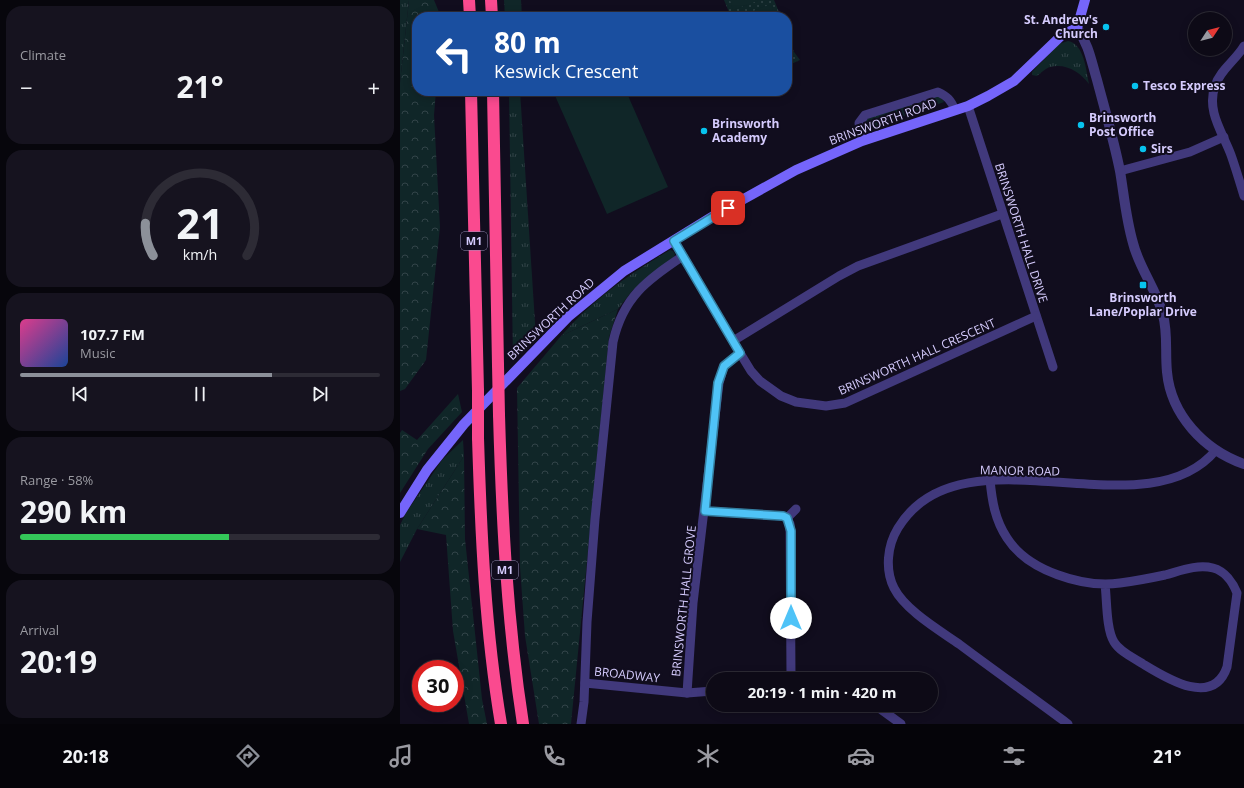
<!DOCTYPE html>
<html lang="en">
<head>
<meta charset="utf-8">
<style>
  body { margin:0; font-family:"Open Sans",sans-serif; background:#16131f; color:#f1f3f6; height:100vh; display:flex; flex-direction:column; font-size:15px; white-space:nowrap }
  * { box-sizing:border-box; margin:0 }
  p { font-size:13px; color:#9a9aa1 }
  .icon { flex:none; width:22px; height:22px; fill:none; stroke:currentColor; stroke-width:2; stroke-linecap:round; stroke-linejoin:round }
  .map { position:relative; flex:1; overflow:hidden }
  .panel { display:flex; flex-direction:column; gap:6px; padding:6px; background:#07060c; width:400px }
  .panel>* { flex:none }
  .top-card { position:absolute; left:12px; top:12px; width:380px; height:84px; border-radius:16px; box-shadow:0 2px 10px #0003,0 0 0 1px #2d2b35; background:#1a4fa0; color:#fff; overflow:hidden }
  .needle { width:26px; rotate:54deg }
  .fabs { position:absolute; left:788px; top:12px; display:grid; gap:8px }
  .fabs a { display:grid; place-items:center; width:44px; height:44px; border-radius:50%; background:#0d0a16; box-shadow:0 2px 10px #0003,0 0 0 1px #2d2b35; font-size:20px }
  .speed { position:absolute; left:12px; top:660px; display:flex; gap:8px; font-size:20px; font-weight:700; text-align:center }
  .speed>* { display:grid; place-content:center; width:52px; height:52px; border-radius:50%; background:#0d0a16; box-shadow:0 2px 10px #0003,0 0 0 1px #2d2b35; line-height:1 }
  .speed .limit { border:6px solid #d22; background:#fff; color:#111 }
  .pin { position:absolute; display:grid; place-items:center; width:34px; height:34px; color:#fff; margin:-17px; border-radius:8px; box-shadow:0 2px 6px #0006 }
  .me { position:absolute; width:44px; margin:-22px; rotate:0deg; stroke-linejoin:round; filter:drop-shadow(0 0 3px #0008) }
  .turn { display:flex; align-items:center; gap:14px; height:84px; padding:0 16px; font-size:18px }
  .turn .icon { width:52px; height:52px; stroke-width:2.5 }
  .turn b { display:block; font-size:28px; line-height:34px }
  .big { font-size:30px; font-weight:700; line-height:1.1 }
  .panel .tile { flex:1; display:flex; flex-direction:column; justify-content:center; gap:6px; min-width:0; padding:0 14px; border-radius:16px; background:#16131f }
  .panel .dial { align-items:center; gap:0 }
  .dial svg { height:104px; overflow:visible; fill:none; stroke:#2d2b35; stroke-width:7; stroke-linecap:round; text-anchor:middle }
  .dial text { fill:#f1f3f6; stroke:none }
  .song { display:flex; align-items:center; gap:12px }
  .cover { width:48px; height:48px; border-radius:6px; background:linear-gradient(135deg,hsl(330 70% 55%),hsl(220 70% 35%)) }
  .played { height:4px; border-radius:2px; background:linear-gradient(90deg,#8c9099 70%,#2d2b35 70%) }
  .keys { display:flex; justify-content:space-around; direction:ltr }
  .heat { display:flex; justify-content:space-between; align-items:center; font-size:22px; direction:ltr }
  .charge { height:6px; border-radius:3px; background:linear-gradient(90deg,#34c759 58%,#2d2b35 0) }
  .trip { position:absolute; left:306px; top:672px; width:232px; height:40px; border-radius:20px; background:#0d0a16; box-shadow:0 2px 10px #0003,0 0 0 1px #2d2b35; font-weight:700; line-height:40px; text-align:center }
  .dock { display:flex; height:64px; justify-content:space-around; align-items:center; background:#050409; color:#9a9aa1 }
  .dock .icon { width:28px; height:28px }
  .dock .active { color:#8c9099 }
  .dock b { font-size:18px; color:#f1f3f6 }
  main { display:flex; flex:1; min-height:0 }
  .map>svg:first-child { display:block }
</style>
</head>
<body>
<main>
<section class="panel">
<div class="tile"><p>Climate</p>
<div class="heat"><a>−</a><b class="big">21°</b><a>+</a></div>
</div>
<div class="tile dial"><svg viewBox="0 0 100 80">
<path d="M14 69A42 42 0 1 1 86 69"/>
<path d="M14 69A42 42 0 0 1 8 44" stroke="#8c9099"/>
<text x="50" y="56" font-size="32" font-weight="700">21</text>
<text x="50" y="72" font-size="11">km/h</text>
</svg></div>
<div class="tile">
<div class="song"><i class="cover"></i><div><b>107.7 FM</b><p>Music</p></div></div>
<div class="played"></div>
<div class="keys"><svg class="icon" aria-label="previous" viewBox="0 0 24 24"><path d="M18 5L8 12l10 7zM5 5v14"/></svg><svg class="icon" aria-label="pause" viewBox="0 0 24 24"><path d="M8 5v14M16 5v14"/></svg><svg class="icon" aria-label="next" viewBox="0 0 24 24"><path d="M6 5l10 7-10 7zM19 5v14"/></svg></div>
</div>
<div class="tile"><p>Range · 58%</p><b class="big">290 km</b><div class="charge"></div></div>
<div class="tile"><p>Arrival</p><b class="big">20:19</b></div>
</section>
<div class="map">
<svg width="844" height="724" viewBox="0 0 844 724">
  <defs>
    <pattern id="grass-tufts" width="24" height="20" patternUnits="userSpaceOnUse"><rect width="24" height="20" fill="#102628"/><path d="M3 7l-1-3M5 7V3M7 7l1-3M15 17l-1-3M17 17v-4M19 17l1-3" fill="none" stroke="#324448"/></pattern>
    <pattern id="forest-crowns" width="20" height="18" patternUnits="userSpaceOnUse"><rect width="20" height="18" fill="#102628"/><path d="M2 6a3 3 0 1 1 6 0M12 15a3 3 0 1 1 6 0" fill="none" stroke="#324448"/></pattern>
    <pattern id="park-dots" width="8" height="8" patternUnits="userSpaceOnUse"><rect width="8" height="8" fill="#102628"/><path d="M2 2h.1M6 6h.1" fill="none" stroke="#324448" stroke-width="1.8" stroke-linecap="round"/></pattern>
  </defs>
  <rect width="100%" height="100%" fill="#110d1e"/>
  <g fill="url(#grass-tufts)">
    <polygon points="0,0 9,0 0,82"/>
    <polygon points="104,0 121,0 122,17 105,17"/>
    <path d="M668,41C684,44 686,69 689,84C680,72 666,63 650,67C646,68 641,73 637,76L632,75V72L659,44Z"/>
    <polygon points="109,91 120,91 136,338 113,362"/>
    <polygon points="534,96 541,97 544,102 464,130 464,124 468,118"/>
    <path d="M270,250L273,251L275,254L274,258L246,278L232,291L218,309L161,336C192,300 229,274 270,250Z"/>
    <polygon points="63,440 64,456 17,529 0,562 0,525 6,513 42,460"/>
  </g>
  <g fill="url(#forest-crowns)">
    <polygon points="9,0 34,0 41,17 17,17 17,91 36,91 34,115 40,227 26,360 5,389 0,391 0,83"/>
    <polygon points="218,309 209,337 171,724 139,724 125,636 120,567 117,388 161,336"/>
    <polygon points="58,394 62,412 28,449 0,493 0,433 2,430 17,440"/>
    <polygon points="64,456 65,539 82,699 87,724 69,724 53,631 46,535 17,529"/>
  </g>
  <g fill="url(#park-dots)">
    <polygon points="324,0 374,0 381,17 331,17"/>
    <polygon points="387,34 394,52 400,60 387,66"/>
  </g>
  <g fill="#102628">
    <polygon points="330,0 360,0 333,10"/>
    <polygon points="371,4 376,17 338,17"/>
    <polygon points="153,91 226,91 268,187 207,214"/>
  </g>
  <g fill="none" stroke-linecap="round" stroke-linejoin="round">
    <g stroke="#41397c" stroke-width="9">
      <path d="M844,46C836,60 820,70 815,86C806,111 823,133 831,155C836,169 840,183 844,196"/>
      <polyline points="568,106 653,367"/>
      <path d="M462,141L459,123L465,115L538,92C547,96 551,100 555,110"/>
      <polyline points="720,171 790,152 824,137"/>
      <polyline points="274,241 340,353 351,371 360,381 381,396 396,402 426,406 445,403 636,316"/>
      <polyline points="333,341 439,276 458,266 602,214"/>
      <path d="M590,480C592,501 595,520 607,538C628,571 683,588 720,583C735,581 751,578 765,575C780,571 797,564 813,568C825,571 833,583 837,593L827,667C813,708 766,678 743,664C734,658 720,652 714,642C706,629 707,600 705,584"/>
      <polyline points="305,511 383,516 387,518 390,524 391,676"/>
      <polyline points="387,518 396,509"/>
      <polyline points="363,679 391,676 416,679"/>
      <polyline points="185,683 287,693 313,691"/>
      <polyline points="287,693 293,603 319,383 324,366 340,353"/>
      <polyline points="475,705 501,724"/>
      <path d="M181,724L184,702L187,622L195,519L213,342C223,297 247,280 283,256"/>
      <path d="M668,724C632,697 595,671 559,644C539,630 505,610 494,588C485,570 487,546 498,528C562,423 745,536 816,450"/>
    </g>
    <path stroke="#41397c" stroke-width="10" d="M677,28C689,45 691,60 697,80C705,110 714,141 720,171C724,195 726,219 733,243C739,268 757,290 763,315C768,333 765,353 767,372C771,415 804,450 844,464"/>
    <polyline stroke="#7565fb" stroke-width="10" points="0,513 27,470 64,424 168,317 224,271 315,215 396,170 462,141 568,106 588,96 614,81 662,35 677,28 685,0"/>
    <g stroke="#fa4a8f" stroke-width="12">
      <polyline points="69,0 70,17"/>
      <polyline points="91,0 92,17"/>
      <polyline points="71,91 78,391"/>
      <polyline points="93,91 98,365"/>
      <path d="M99,415C102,519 107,621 123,724"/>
      <path d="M78,438C81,534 85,629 101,724"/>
    </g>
    <g stroke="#fa4a8f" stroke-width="12">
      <polyline points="98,365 99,415"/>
      <polyline points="78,391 78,438"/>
    </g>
  </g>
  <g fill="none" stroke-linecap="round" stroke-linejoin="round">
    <defs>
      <polyline id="route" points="328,208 274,241 340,353 324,366 318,383 305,511 383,516 387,518 391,531 391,618"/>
    </defs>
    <use href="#route" stroke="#337fa1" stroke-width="10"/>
    <use href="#route" stroke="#4fc3f7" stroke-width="7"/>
  </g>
  <g fill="#07c3ee" stroke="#110d1e" stroke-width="1.5">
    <circle cx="706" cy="27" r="4"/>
    <circle cx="735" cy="86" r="4"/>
    <circle cx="681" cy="125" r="4"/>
    <circle cx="304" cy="131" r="4"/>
    <circle cx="743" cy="149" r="4"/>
    <rect x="739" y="281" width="8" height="8" rx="2"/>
  </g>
  <g text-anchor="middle" stroke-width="4" stroke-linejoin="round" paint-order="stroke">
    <g fill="#110d1e" stroke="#9a92ba" stroke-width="1">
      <rect x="61" y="232" width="26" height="18" rx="3"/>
      <rect x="92" y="561" width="26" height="18" rx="3"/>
    </g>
    <g font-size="11" font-weight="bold" fill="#d5cbfd">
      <text x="74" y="245">M1</text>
      <text x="105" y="574">M1</text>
    </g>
    <g font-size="12" font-weight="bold" fill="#d5cbfd" stroke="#110d1e" text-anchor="start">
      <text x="698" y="24" text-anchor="end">St. Andrew's<tspan x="698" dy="14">Church</tspan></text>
      <text x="743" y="90">Tesco Express</text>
      <text x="689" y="122">Brinsworth<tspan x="689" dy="14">Post Office</tspan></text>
      <text x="312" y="128">Brinsworth<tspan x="312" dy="14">Academy</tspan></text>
      <text x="751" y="153">Sirs</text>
      <text x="743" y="302" text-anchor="middle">Brinsworth<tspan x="743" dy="14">Lane/Poplar Drive</tspan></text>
    </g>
    <g font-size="12" fill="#d5cbfd" stroke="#110d1e">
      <text transform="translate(483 122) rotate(-20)" y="4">BRINSWORTH ROAD</text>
      <text transform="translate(621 233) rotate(72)" y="4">BRINSWORTH HALL DRIVE</text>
      <text transform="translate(151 319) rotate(-43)" y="4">BRINSWORTH ROAD</text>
      <text transform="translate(517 357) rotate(-24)" y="4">BRINSWORTH HALL CRESCENT</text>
      <text transform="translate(620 471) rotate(1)" y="4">MANOR ROAD</text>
      <text transform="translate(284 601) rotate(-84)" y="4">BRINSWORTH HALL GROVE</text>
      <text transform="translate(227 675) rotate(6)" y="4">BROADWAY</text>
    </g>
  </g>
</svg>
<div class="fabs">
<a><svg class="needle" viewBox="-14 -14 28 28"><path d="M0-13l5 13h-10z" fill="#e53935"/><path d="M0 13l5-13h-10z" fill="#9a9aa1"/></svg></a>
</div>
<div class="speed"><div class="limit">30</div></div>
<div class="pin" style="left:328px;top:208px;background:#d93025"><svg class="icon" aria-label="arrive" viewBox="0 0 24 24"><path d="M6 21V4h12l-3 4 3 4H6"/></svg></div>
<svg class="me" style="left:391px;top:618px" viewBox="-20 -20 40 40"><circle r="19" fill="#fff"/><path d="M0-13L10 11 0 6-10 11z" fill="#4fc3f7"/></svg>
<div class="trip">20:19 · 1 min · 420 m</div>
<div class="top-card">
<div class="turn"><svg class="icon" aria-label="left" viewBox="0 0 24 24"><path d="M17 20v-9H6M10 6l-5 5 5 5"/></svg><div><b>80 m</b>Keswick Crescent</div></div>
</div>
</div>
</main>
<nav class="dock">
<b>20:18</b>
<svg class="icon active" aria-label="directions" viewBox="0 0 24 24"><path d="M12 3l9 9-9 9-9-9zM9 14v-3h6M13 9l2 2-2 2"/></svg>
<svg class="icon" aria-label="music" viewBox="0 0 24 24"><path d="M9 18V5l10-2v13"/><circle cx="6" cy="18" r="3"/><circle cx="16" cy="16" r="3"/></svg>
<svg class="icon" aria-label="phone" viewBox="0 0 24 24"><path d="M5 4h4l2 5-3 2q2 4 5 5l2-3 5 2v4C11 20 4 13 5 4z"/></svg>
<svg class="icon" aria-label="climate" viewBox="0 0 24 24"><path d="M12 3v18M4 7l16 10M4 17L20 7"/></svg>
<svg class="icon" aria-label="car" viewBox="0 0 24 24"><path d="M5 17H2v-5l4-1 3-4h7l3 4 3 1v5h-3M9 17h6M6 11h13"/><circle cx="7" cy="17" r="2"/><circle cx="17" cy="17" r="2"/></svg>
<svg class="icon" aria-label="filters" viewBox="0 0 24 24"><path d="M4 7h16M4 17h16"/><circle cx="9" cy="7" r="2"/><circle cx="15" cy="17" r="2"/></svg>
<b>21°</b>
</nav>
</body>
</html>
